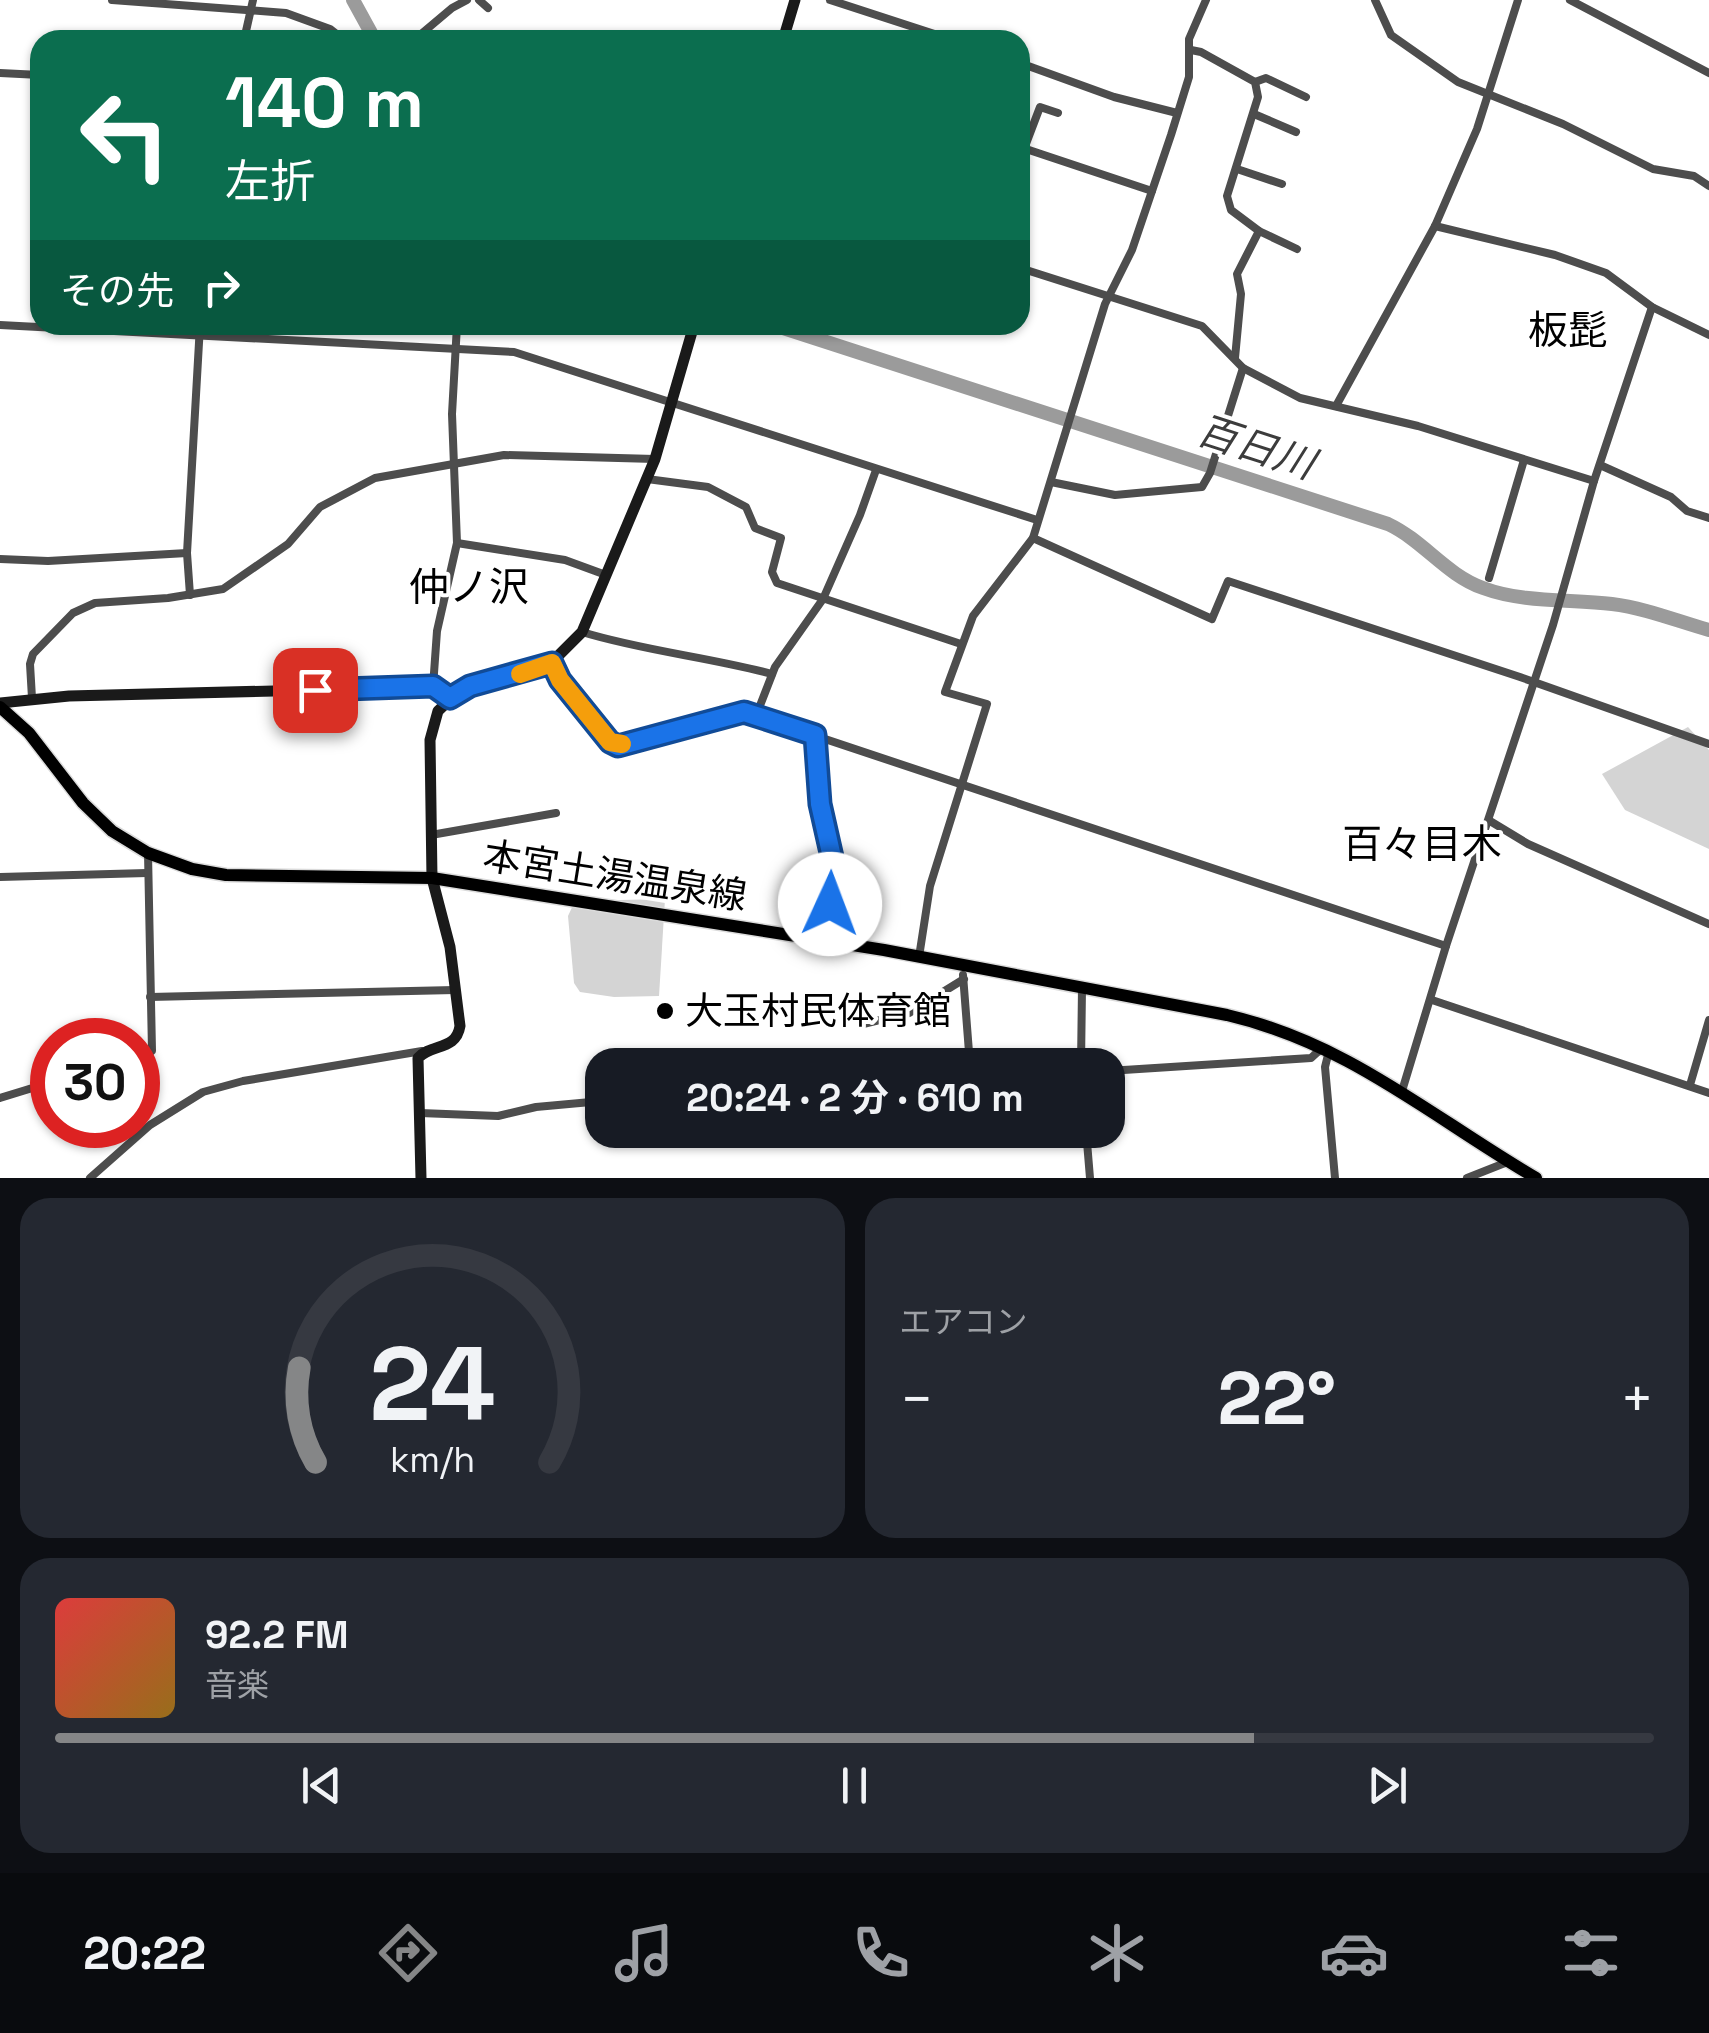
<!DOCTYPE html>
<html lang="ja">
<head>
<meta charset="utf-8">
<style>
  body { margin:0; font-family:"Space Grotesk","Noto Sans JP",sans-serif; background:#242831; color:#f1f3f6; height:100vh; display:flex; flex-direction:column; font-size:38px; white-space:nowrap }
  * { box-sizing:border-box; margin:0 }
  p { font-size:32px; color:#9ea1a6 }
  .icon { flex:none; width:55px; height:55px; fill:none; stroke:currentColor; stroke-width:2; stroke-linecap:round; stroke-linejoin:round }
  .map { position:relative; height:1178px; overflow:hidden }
  .panel { display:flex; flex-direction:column; gap:20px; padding:20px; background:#0d0f14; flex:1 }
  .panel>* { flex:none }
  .hud { position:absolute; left:30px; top:30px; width:1000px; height:305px; border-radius:30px; box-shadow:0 2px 8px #0004; background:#0b6e4f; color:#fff; overflow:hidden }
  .speed { position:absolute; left:30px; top:1018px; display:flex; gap:20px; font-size:50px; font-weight:700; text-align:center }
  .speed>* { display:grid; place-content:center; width:130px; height:130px; border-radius:50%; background:#171b24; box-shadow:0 2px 8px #0004; line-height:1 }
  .speed .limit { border:15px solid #d22; background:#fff; color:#111 }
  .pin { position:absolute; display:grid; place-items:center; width:85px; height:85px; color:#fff; margin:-42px; border-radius:20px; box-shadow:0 5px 15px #0006 }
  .me { position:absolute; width:110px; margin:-55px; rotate:2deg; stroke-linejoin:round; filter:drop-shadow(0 0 8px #0008) }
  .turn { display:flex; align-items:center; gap:35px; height:210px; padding:0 30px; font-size:45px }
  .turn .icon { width:130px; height:130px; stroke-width:2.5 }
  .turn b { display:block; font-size:70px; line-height:85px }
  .then { display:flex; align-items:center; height:95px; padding:0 30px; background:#0003; gap:20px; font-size:38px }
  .big { font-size:75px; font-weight:700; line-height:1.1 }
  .panel .tile { flex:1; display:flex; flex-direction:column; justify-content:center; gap:15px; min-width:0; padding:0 35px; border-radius:30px; background:#242831 }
  .panel .dial { align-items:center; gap:0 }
  .dial svg { height:260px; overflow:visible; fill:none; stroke:#363941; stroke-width:7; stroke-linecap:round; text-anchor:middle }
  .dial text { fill:#f1f3f6; stroke:none }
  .song { display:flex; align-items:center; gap:30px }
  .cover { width:120px; height:120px; border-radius:15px; background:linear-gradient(135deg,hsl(0 70% 55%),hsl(40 70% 35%)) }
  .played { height:10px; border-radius:5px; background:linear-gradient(90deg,#858687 75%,#363941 75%) }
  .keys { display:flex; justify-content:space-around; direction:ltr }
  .heat { display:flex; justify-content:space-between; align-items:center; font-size:55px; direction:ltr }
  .panel .tiles { flex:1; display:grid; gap:20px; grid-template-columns:1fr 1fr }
  .tile:last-child { grid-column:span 2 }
  .trip { position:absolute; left:585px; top:1048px; width:540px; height:100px; border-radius:30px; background:#171b24; box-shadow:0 2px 8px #0004; font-weight:700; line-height:100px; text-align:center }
  .tab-bar { display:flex; height:160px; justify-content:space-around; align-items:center; background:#090b0e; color:#9ea1a6 }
  .tab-bar .icon { width:70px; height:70px }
  .tab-bar .current { color:#858687 }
  .tab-bar b { font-size:45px; color:#f1f3f6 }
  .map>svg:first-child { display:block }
</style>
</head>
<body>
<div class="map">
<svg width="1709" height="1178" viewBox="0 0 1709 1178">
  <rect width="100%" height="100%" fill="#fff"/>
  <g fill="#d4d4d4">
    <polygon points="1688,727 1709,750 1709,849 1625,810 1602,774"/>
    <polygon points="665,899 659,996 614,997 580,992 574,983 568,916 575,901"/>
  </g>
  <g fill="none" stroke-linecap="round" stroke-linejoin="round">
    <g stroke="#9b9b9b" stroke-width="14">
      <polyline points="353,0 375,40"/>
      <path d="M774,325L1388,524C1424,541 1446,575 1483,588C1523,603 1570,599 1612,604C1645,608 1677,621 1709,630"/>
    </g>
    <defs>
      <path id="primary" d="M0,707L29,733L83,803L112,831L148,853L192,869L226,875L432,878L884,950L1227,1015C1350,1044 1430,1116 1536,1178"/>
    </defs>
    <use href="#primary" stroke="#dbdbdb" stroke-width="15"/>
    <g stroke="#4d4d4d" stroke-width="8">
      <polyline points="112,0 286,13 330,29 344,40"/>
      <polyline points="479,0 488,8"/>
      <polyline points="830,0 953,40"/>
      <polyline points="1375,0 1391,35 1458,82 1563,124 1653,169 1694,176 1709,186"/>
      <polyline points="1570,0 1709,73"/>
      <polyline points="244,40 253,0"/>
      <polyline points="414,40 452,8 467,0"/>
      <polyline points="1191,50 1201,52 1255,82 1258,97 1227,196 1231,210 1259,231 1237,274 1241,294 1235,358"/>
      <polyline points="1020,63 1114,97 1177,113"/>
      <polyline points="0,73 40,75"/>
      <polyline points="1255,82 1266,78 1306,97"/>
      <polyline points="1254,114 1296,132"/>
      <polyline points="1020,147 1152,191"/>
      <polyline points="1024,149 1040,107 1058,113"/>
      <polyline points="1237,169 1282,184"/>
      <polyline points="1435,226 1555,255 1606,273 1652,307 1709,335"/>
      <polyline points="1259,231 1297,249"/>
      <polyline points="1020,268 1202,326 1243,368 1300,398 1418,426 1594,481"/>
      <polyline points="0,325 514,352 1037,520"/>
      <polyline points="1336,406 1435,226 1477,129 1518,0"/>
      <polyline points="1600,465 1671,497 1687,511 1709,518"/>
      <polyline points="647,479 708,487 746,507 755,528 781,538 772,572 777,583 961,644"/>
      <polyline points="1051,482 1115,495 1202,487 1210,473 1243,368"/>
      <polyline points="1033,538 1212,619 1228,581 1520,677 1709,744"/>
      <polyline points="457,543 565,560 606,575"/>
      <polyline points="0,559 48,561 187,553"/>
      <polyline points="1489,578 1524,460"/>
      <polyline points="190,595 187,553 200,325"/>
      <path d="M582,632C644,651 709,657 772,674"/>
      <polyline points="551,663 560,680 610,742 619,746 744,712 1446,946"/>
      <polyline points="433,687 437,631 457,543 452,414 457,325"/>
      <polyline points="32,698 30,664 33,654 73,613 95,603 168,598 223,589 288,544 320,507 375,478 504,455 655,459"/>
      <polyline points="756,716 775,667 823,599 860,515 876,470"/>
      <polyline points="815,735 820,804 834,866 827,940"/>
      <polyline points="1490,821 1528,844 1709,924"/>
      <polyline points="431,835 556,813"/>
      <polyline points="0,877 147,873"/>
      <polyline points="919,957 930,886 987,704 945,692 973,616 1033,538 1105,304 1132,250 1171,135 1189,77 1189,39 1206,0"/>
      <polyline points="963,975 970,1065"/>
      <polyline points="150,997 455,990"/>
      <polyline points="1432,1000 1709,1093"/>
      <polyline points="863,1024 909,1013 964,979"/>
      <polyline points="1329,1051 1325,1067 1335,1178"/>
      <polyline points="138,1057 152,1051 148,853"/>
      <polyline points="1081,1065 1082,988"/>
      <polyline points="1108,1071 1311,1058 1322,1048"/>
      <polyline points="1690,1085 1709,1020"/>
      <polyline points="1402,1091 1446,946 1553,625 1594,481 1652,307"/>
      <polyline points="0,1098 52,1082"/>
      <polyline points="420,1113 498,1116 536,1107 602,1101"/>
      <polyline points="1086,1130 1090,1178"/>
      <polyline points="90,1178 150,1125 203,1092 243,1081 422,1051"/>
      <polyline points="1467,1178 1510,1161"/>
    </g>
    <g stroke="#1a1a1a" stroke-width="11">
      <polyline points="783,40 795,0"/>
      <polyline points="0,703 69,696 433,687 450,698"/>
      <path d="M421,1178L418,1058C432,1043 456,1051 460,1026L450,947L432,878L430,740L438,711L459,691L551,663L582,632L655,459L694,325"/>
    </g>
    <use href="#primary" stroke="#000" stroke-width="12"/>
  </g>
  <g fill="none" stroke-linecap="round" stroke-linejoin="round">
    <defs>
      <polyline id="route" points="315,690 433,686 450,698 470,686 552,663 560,680 610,742 618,746 744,712 815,735 820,804 834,866 830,904"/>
    </defs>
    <use href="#route" stroke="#114b97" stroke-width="25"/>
    <use href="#route" stroke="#1a73e8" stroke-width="18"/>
    <polyline stroke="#f59e0b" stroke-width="18" points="520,674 552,663 560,680 610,742 622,744"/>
  </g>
  <circle fill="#000" stroke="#fff" stroke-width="4" cx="665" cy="1011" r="10"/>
  <g text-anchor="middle" stroke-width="8" stroke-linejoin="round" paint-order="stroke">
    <g font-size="38" fill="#000" stroke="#fff">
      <text transform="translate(615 876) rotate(9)" y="13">本宮土湯温泉線</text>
    </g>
    <g font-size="38" fill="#000" stroke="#fff" text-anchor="start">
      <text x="685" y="1024">大玉村民体育館</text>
    </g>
    <g font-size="40" fill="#000" stroke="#fff">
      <text x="1568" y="344">板髭</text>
      <text x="469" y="601">仲ノ沢</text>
      <text x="1422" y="858">百々目木</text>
    </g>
    <g font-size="40" font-style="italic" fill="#3c3c3c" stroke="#fff">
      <text transform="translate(1256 447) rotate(18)" y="14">百日川</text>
    </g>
  </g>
</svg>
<div class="speed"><div class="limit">30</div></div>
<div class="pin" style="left:315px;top:690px;background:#d93025"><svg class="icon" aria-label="arrive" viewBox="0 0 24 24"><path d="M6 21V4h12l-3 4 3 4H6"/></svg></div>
<svg class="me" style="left:830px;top:904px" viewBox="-20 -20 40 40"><circle r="19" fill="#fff"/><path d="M0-13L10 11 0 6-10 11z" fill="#1a73e8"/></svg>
<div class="trip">20:24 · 2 分 · 610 m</div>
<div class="hud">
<div class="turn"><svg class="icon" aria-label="left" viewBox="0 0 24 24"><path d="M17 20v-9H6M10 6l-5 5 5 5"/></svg><div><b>140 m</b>左折</div></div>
<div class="then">その先<svg class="icon" aria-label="right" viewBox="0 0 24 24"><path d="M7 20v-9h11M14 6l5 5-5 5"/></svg></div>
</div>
</div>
<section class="panel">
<div class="tiles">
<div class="tile dial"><svg viewBox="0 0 100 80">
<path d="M14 69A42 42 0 1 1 86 69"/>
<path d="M14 69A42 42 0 0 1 9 40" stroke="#858687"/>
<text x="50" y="56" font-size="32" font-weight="700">24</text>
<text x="50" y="72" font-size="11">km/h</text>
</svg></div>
<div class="tile"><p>エアコン</p>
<div class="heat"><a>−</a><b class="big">22°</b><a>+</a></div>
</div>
<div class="tile">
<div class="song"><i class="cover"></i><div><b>92.2 FM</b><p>音楽</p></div></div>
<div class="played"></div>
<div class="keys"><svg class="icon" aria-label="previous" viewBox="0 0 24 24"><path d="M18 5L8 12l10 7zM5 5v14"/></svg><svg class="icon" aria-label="pause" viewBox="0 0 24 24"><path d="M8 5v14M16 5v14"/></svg><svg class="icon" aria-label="next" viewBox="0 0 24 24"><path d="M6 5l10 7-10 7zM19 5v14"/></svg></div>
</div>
</div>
</section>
<nav class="tab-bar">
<b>20:22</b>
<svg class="icon current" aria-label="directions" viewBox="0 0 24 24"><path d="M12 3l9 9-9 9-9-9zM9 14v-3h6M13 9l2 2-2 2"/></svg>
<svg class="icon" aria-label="music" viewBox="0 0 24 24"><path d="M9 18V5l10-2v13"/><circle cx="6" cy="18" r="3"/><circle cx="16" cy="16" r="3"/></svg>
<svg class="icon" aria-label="phone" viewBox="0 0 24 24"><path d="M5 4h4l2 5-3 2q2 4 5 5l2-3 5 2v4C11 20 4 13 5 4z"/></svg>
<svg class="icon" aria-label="climate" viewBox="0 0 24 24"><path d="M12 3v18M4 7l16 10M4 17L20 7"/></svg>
<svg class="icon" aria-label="car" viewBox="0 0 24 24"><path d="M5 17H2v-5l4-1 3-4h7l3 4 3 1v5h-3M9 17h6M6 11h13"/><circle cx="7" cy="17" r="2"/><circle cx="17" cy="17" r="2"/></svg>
<svg class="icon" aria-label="filters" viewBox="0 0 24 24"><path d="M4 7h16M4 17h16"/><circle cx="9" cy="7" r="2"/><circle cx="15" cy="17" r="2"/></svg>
</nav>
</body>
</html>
